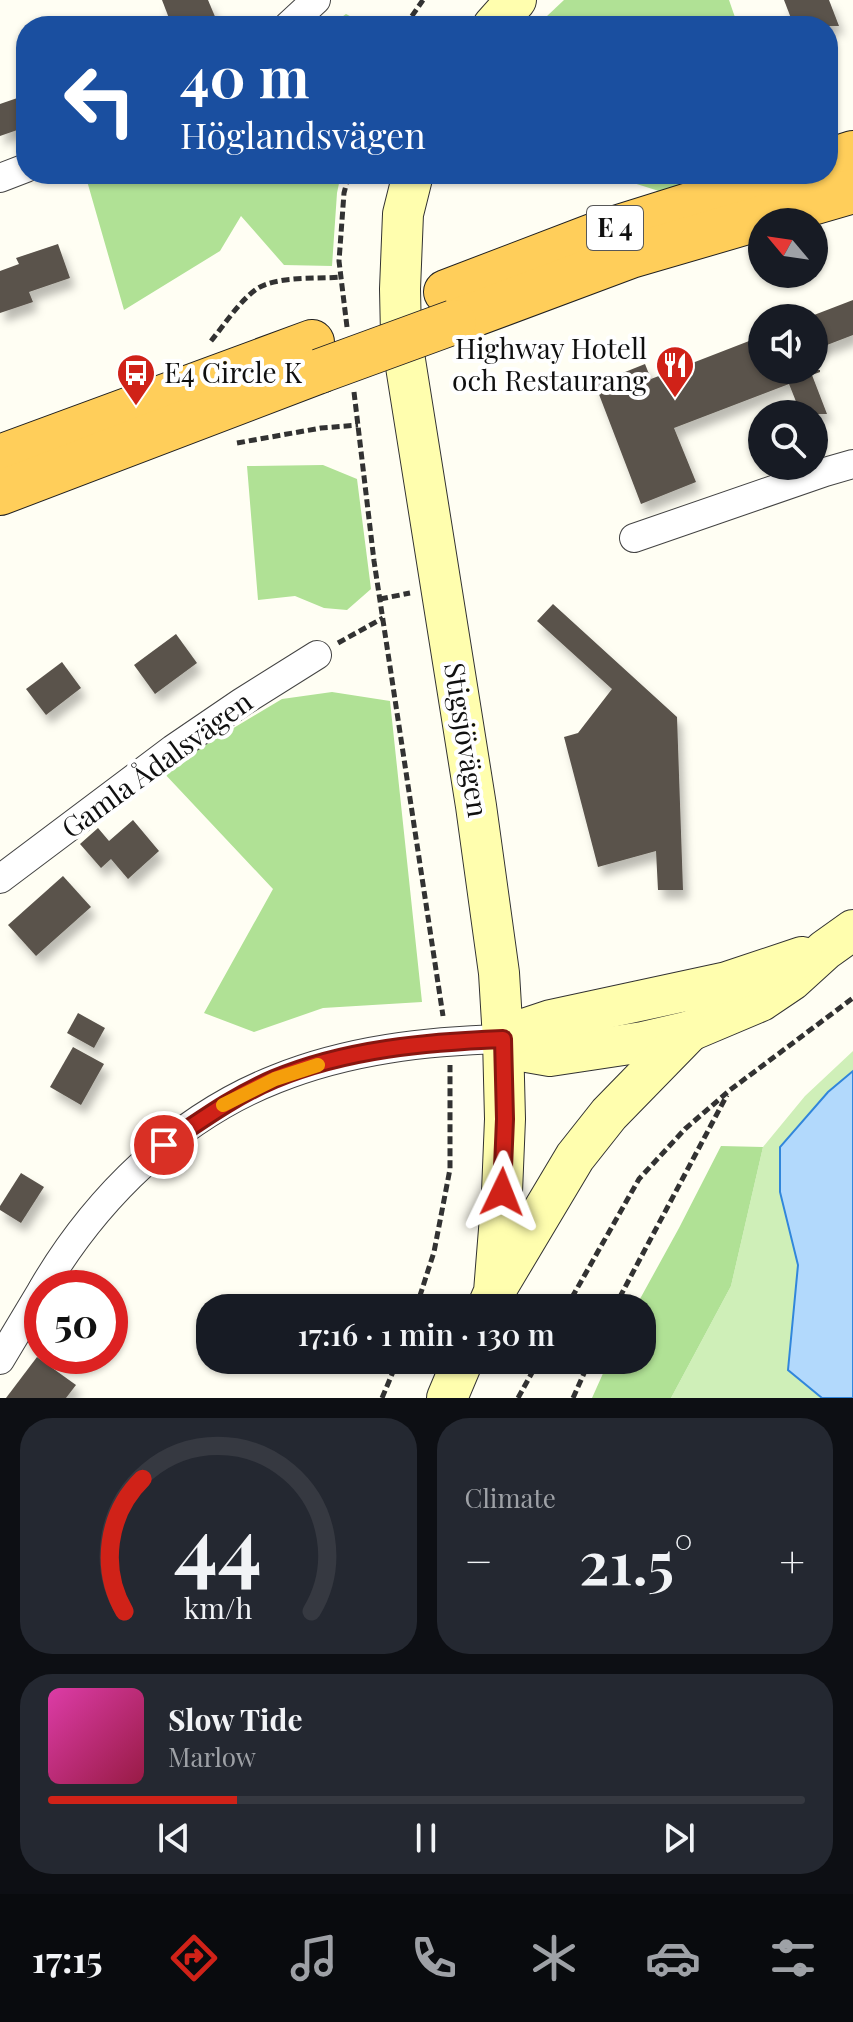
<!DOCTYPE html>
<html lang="en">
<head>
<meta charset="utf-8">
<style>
  body { margin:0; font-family:"Playfair Display",serif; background:#242831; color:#f1f3f6; height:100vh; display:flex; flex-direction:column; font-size:30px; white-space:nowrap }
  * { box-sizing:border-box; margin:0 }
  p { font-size:26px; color:#9ea1a6 }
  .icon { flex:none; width:44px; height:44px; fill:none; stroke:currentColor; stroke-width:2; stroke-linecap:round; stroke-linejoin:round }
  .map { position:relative; height:1398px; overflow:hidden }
  .drawer { display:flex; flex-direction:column; gap:20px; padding:20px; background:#0d0f14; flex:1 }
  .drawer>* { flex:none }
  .guide { position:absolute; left:16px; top:16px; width:822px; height:168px; border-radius:32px; box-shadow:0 2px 6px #0004; background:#1a4fa0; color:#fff; overflow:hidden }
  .needle { width:52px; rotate:299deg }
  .tools { position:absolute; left:748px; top:208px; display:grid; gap:16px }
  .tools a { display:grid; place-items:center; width:80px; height:80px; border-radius:50%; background:#171b24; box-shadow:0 2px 6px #0004; font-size:40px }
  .speed { position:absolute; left:24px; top:1270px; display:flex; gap:16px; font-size:40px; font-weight:700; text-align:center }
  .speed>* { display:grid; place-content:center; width:104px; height:104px; border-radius:50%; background:#171b24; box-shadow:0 2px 6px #0004; line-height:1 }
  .speed .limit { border:12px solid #d22; background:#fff; color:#111 }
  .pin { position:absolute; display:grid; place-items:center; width:68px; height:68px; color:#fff; margin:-34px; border:4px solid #fff; border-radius:50%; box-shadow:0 2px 8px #0007 }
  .me { position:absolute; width:88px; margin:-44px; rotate:2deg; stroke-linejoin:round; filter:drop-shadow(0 0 6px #0008) }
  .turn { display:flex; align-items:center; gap:28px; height:168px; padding:0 32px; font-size:36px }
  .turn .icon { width:104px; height:104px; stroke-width:2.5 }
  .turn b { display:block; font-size:56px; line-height:68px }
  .big { font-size:60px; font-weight:600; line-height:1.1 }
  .drawer .tile { flex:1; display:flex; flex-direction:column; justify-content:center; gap:12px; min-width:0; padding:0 28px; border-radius:32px; background:#242831 }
  .drawer .dial { align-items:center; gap:0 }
  .dial svg { height:208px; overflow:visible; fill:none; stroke:#363941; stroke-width:7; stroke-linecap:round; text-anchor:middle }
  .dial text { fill:#f1f3f6; stroke:none }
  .song { display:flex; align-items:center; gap:24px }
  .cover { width:96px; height:96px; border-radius:12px; background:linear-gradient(135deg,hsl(320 70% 55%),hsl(340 70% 35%)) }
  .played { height:8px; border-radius:4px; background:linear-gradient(90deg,#d02218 25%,#363941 25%) }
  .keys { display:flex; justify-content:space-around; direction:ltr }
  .heat { display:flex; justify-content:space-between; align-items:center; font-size:44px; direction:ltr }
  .drawer .tiles { flex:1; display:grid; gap:20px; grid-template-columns:1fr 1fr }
  .tile:last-child { grid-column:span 2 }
  .trip { position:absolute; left:196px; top:1294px; width:460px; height:80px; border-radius:32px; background:#171b24; box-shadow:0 2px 6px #0004; font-weight:600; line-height:80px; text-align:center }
  .dock { display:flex; height:128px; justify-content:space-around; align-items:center; background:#090b0e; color:#9ea1a6 }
  .dock .icon { width:56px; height:56px }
  .dock .current { color:#d02218 }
  .dock b { font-size:36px; color:#f1f3f6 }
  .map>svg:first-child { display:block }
</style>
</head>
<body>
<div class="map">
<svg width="853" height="1398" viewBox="0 0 853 1398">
  <defs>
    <filter id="shadow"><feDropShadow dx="5" dy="9" stdDeviation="4" flood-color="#0004"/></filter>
  </defs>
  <rect width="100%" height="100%" fill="#fffef3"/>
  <polygon fill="#cfefb8" points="853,1051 853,1071 828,1092 780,1192 798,1265 788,1370 822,1398 671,1398 731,1286 763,1147 805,1096"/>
  <g fill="#b0e195">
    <polygon points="564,0 729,0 738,26 547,26 546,17"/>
    <polygon points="346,14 369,26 329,26"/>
    <polygon points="85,174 341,174 337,193 332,266 284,265 241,216 220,251 124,310"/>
    <polygon points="605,174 714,174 662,192"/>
    <polygon points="323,465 357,479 371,589 347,610 324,608 295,596 258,600 247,466"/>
    <polygon points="332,692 390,701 422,1002 323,1008 254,1032 204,1013 273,889 162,771 282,699"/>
    <polygon points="721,1146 763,1147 731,1286 671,1398 592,1398 609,1360 642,1360 642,1308 635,1308 679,1228"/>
  </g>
  <polygon fill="#b2d9fc" stroke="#3186db" stroke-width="2" points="853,1071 853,1398 822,1398 788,1370 798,1265 780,1192 780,1147 828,1092"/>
  <g fill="#5a534b" filter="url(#shadow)">
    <polygon points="162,0 208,0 219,26 172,26"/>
    <polygon points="784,0 829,0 839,26 794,26"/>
    <polygon points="26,95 26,127 0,136 0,104"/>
    <polygon points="58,244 70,278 29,292 33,302 0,313 0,271 19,264 16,258"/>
    <polygon points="853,300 853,335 814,350 814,315"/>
    <polygon points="762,336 762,370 820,370 820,372 812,375 827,414 801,414 789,384 674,428 696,482 641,504 595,384 645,364 651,379"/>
    <polygon points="553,604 677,717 683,890 658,890 656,851 598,867 564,737 578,733 612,689 537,621"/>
    <polygon points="176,634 197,663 155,694 134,665"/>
    <polygon points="62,662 81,688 46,715 26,689"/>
    <polygon points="133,820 159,851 128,879 111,859 101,868 80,844 98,828 109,841"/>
    <polygon points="63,876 91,907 36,956 8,925"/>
    <polygon points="78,1013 105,1028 94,1048 67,1033"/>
    <polygon points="73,1047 104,1064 81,1105 50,1087"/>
    <polygon points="21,1173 44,1187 21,1223 0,1210 0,1206"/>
    <polygon points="37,1357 76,1385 66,1398 6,1398"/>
  </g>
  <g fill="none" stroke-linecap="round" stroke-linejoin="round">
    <defs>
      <g id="minor">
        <polyline points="288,26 316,0"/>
        <polyline points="0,178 26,168"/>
        <polyline points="634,538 825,472 853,464"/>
        <polyline points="0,879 173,749 242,702 317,655"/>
        <path d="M43,1288C96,1198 177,1118 276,1079C348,1050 426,1041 503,1039"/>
        <polyline points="0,1360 42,1290"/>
      </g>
      <g id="secondary">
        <polyline points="493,26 516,0"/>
        <polyline points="413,174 403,214 400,289 401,335 476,806 499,973 503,1039 505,1119 502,1192 494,1292 487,1308"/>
        <polyline points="503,1039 527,1052 550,1056 643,1042 690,1031 761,1001 792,980 825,950 853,930"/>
        <polyline points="503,1039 521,1030 551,1020 727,982 802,957"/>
        <polyline points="498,1286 575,1157 609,1114 690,1031"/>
        <polyline points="447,1398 463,1360"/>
      </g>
      <g id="trunk">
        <polyline points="828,161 853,153"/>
        <polyline points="446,292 603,232 788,174"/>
        <polyline points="454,322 631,256 853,191"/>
        <polyline points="0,457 312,342"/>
        <polyline points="0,493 320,371"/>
      </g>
    </defs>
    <use href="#minor" stroke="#434343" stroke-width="30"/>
    <use href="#secondary" stroke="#323232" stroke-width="42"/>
    <use href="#trunk" stroke="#212121" stroke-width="46"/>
    <g stroke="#323232" stroke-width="5" stroke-dasharray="8 4" stroke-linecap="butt">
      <polyline points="405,26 423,0"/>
      <polyline points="347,327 339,261 344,193 349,174"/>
      <path d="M211,341C225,324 240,300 258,288C278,276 318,279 341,277"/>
      <polyline points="354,392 374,561 443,1016"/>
      <polyline points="237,443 321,428 358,425"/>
      <polyline points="380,599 410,593"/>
      <polyline points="338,643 383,618"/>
      <polyline points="416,1308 434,1252 450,1169 450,1065"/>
      <polyline points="566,1308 639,1179 685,1129 730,1090 853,998"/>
      <polyline points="614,1308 727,1095"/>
      <polyline points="382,1398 398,1360"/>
      <polyline points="518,1398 539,1360"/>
      <polyline points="573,1398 590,1360"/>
    </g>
    <use href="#minor" stroke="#fff" stroke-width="28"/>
    <use href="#secondary" stroke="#fffeae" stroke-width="40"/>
    <use href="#trunk" stroke="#ffce5a" stroke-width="44"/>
    <defs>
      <polyline id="trunk-bridge" points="320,371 454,322"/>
    </defs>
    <use href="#trunk-bridge" stroke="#212121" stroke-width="46" stroke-linecap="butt"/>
    <use href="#trunk-bridge" stroke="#ffce5a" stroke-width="44"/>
  </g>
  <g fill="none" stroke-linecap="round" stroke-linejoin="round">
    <defs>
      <path id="route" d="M164,1145C200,1121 234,1096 274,1079C346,1049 427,1042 503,1039L505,1119L502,1192"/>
    </defs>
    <use href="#route" stroke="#871610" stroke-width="20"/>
    <use href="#route" stroke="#d02218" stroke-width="14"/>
    <polyline stroke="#f59e0b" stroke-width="14" points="223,1105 275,1079 318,1065"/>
  </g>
  <defs>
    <symbol id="restaurant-pin" viewBox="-11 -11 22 30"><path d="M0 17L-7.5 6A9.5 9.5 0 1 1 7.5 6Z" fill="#d02218" stroke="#fff"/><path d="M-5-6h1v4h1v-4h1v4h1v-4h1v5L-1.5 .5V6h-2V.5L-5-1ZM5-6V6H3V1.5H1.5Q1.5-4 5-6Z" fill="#fff"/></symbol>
    <symbol id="bus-pin" viewBox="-11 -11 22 30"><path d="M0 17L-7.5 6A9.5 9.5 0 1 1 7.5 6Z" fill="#d02218" stroke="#fff"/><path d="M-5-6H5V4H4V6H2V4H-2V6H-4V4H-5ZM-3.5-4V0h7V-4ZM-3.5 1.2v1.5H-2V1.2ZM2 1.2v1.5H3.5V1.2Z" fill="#fff"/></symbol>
  </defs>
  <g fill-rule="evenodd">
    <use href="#restaurant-pin" x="653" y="343" width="44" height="60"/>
    <use href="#bus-pin" x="114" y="351" width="44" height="60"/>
  </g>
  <g text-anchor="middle" stroke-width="8" stroke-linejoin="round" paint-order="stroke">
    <rect fill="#fff" stroke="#585858" stroke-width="2" x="587" y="206" width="56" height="44" rx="6"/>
    <g font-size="26" font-weight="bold" fill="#101010">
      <text x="615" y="237">E 4</text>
    </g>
    <g font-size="28" fill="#101010" stroke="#fff" text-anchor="end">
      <text x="647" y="359">Highway Hotell<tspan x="647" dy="32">och Restaurang</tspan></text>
      <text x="164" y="383" text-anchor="start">E4 Circle K</text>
    </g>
    <g font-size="28" fill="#101010" stroke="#fff">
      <text transform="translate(466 740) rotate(81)" y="10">Stigsjövägen</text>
      <text transform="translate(157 765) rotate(-36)" y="10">Gamla Ådalsvägen</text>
    </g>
  </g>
</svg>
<div class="tools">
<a><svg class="needle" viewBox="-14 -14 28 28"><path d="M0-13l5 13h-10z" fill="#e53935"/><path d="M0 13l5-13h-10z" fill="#9ea1a6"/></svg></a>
<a><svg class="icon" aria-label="sound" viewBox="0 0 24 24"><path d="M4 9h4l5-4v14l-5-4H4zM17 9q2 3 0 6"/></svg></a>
<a><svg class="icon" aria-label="search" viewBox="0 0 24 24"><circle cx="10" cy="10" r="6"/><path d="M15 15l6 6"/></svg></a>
</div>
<div class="speed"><div class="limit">50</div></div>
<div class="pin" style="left:164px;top:1145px;background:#d93025"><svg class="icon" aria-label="arrive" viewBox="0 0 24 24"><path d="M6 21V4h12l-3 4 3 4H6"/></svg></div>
<svg class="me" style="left:502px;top:1192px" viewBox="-20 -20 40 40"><path d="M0-17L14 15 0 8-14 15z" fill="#d02218" stroke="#fff" stroke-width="4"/></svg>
<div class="trip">17:16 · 1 min · 130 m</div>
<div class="guide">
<div class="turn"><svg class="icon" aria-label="left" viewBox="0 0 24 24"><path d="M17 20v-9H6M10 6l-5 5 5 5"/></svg><div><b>40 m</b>Höglandsvägen</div></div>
</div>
</div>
<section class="drawer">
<div class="tiles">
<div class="tile dial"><svg viewBox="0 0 100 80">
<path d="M14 69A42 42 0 1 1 86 69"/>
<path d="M14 69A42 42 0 0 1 21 18" stroke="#d02218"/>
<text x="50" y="56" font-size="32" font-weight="700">44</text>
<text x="50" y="72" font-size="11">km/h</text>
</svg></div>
<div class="tile"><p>Climate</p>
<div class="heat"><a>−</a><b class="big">21.5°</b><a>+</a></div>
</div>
<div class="tile">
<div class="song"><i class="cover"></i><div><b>Slow Tide</b><p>Marlow</p></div></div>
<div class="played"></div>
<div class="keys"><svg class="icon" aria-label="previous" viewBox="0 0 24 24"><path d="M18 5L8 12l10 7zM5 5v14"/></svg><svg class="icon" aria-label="pause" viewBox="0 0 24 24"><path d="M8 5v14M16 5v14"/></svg><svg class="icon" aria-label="next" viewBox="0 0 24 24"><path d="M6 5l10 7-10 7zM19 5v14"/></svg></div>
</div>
</div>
</section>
<nav class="dock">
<b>17:15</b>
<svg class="icon current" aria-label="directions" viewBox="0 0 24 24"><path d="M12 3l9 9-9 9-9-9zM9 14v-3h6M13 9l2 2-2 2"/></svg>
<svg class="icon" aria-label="music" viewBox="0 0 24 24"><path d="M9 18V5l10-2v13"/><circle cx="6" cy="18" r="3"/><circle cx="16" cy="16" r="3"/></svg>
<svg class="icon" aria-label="phone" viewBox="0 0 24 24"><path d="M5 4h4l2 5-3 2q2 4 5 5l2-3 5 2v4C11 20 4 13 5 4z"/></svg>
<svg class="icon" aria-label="climate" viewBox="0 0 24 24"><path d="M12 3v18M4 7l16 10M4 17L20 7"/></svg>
<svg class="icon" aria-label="car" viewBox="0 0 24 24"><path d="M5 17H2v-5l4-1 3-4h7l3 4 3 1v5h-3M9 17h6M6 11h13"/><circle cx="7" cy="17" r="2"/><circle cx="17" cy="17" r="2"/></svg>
<svg class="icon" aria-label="filters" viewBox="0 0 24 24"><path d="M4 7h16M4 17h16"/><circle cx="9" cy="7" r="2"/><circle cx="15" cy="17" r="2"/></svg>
</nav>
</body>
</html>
